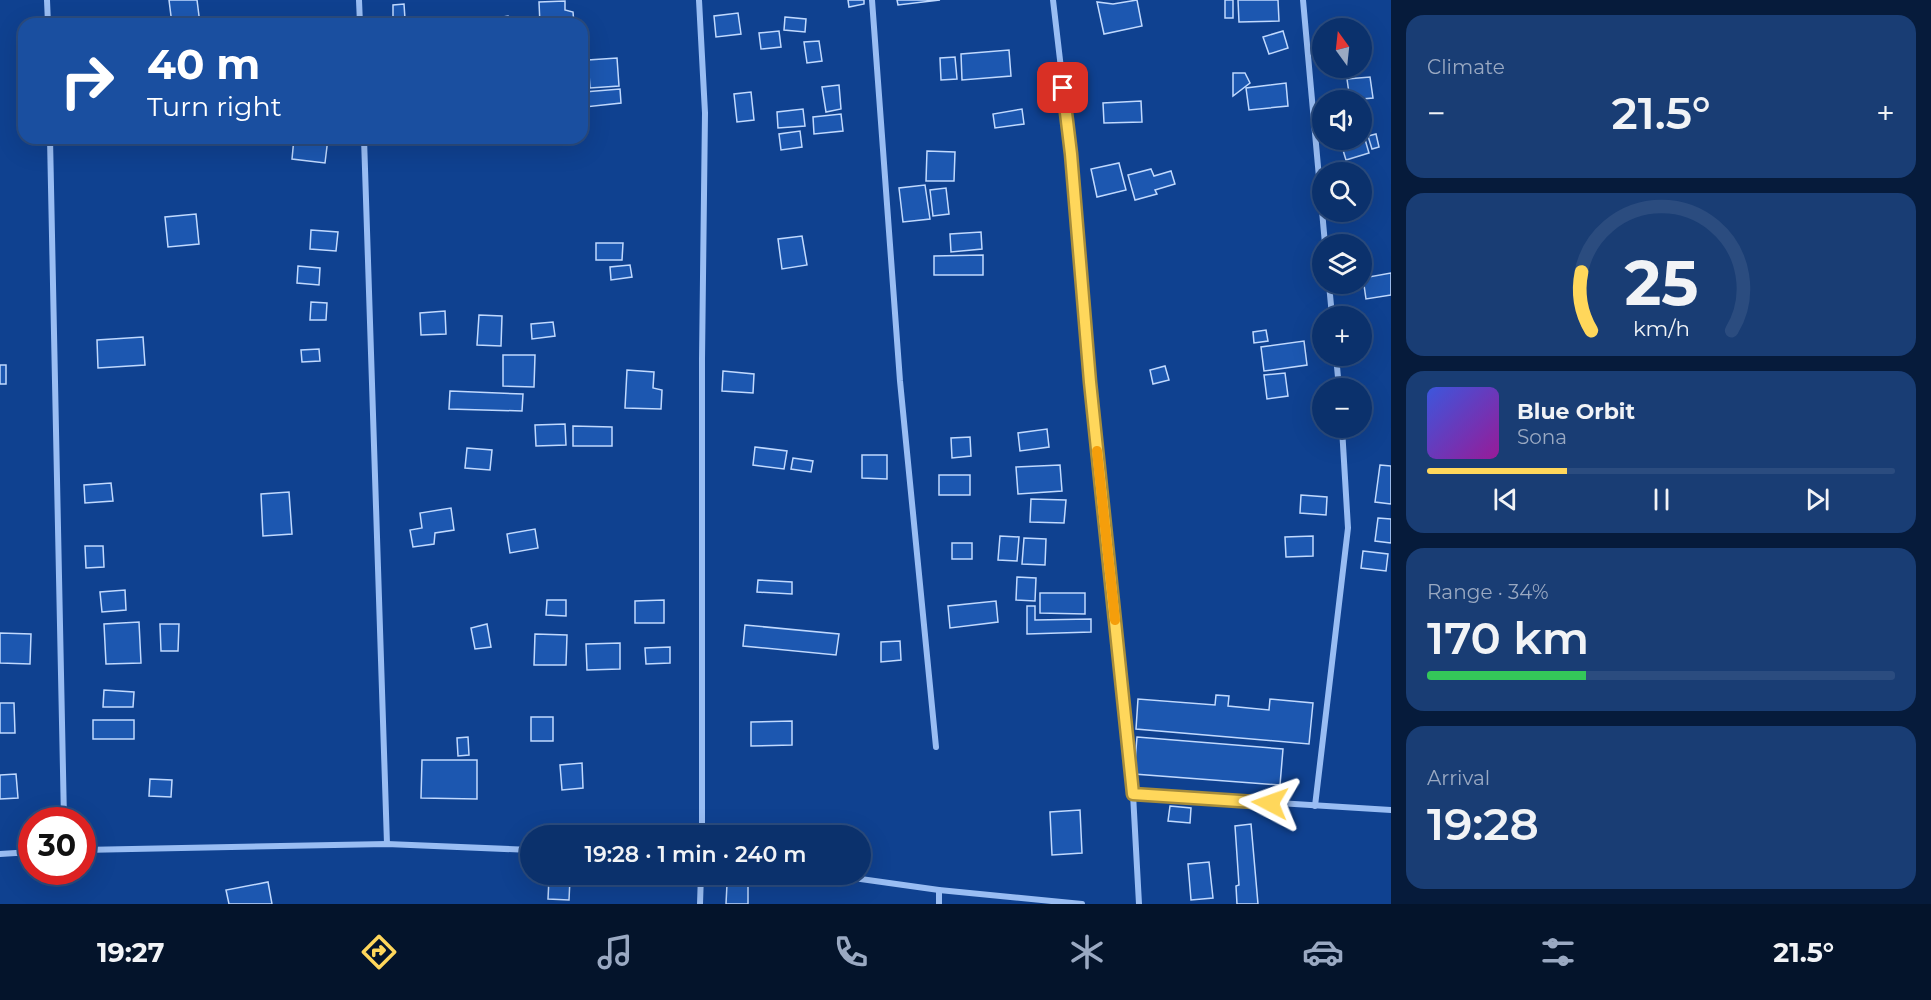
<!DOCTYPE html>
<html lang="en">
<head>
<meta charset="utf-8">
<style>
  body { margin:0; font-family:Montserrat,sans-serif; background:#193d74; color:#f1f3f6; height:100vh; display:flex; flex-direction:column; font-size:22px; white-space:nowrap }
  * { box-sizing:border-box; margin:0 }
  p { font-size:20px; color:#9aa9c2 }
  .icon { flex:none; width:33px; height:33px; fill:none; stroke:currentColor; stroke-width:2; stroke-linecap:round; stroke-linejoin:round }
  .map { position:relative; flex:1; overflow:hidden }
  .side { display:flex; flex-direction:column; gap:15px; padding:15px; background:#061b3b; width:540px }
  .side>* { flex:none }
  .banner { position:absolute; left:18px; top:18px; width:570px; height:126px; border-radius:18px; box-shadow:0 6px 24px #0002,0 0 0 2px #2b4c7f; background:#1a4fa0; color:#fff; overflow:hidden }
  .needle { width:39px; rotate:345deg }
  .buttons { position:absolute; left:1312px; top:18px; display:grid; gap:12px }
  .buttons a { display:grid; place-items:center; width:60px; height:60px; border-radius:50%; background:#0b316c; box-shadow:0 6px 24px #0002,0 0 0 2px #2b4c7f; font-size:30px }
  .speed { position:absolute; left:18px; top:807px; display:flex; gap:12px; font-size:30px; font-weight:700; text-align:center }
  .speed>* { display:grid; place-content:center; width:78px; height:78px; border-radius:50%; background:#0b316c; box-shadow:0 6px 24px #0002,0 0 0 2px #2b4c7f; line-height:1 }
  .speed .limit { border:9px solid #d22; background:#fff; color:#111 }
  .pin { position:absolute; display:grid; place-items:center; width:51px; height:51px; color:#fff; margin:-26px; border-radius:12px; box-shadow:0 3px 9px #0006 }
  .me { position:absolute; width:66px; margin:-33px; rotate:274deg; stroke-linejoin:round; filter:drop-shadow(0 0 4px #0008) }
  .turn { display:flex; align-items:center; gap:21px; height:126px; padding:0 30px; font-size:27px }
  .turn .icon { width:78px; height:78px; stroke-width:2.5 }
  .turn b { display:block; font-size:42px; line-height:51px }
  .big { font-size:45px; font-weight:600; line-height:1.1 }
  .side .card { flex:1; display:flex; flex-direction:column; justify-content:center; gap:9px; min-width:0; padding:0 21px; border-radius:18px; background:#193d74 }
  .side .dial { align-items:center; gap:0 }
  .dial svg { height:156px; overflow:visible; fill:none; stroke:#2b4c7f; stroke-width:7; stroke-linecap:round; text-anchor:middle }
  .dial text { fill:#f1f3f6; stroke:none }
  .song { display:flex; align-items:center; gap:18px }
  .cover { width:72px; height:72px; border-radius:9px; background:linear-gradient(135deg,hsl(230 70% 55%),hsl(300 70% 35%)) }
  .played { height:6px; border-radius:3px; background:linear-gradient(90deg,#ffd75b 30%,#2b4c7f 30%) }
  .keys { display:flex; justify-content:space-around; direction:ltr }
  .heat { display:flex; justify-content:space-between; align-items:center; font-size:33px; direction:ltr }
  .charge { height:9px; border-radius:4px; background:linear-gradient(90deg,#34c759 34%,#2b4c7f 0) }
  .trip { position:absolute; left:520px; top:825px; width:351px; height:60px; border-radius:30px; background:#0b316c; box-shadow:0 6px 24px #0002,0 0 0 2px #2b4c7f; font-weight:600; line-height:60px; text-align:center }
  .tabs { display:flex; height:96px; justify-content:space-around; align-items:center; background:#04142b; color:#9aa9c2 }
  .tabs .icon { width:42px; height:42px }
  .tabs .active { color:#ffd75b }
  .tabs b { font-size:27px; color:#f1f3f6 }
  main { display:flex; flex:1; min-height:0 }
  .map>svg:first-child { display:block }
</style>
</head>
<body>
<main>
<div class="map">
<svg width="1391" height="904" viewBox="0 0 1391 904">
  <rect width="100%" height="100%" fill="#0f4190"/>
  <g fill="#1c57b0" stroke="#c0d9fe" stroke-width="1.5">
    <polygon points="169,0 197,0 200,24 172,24"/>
    <polygon points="848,0 864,0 864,4 849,7"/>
    <polygon points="897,0 940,0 898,5"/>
    <polygon points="1137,0 1142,26 1104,34 1097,2 1113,4"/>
    <rect x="1225" y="0" width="8" height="18"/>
    <polygon points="1238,0 1278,0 1279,21 1239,22"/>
    <polygon points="565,1 565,10 573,12 574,24 540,24 539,2"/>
    <polygon points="404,4 405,19 415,18 415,24 393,24 393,5"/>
    <polygon points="738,13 741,34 716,37 714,16"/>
    <polygon points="508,16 509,24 497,24 496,18"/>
    <polygon points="785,17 806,19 805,32 784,30"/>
    <polygon points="779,31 781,47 761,49 759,33"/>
    <polygon points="1283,31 1288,48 1269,54 1263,37"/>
    <polygon points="819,41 822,61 807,63 804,42"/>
    <polygon points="1009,50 1011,76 962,80 961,54"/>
    <polygon points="955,57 957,79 941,80 940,58"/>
    <polygon points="617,58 619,86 590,88 588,60"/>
    <polygon points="1233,73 1245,73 1250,83 1233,96"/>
    <polygon points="1370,77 1373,98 1350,100 1347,79"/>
    <polygon points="1286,83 1288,106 1249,110 1246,88"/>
    <polygon points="839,85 841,109 826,112 822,87"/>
    <polygon points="620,89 621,103 585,107 584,92"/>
    <polygon points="751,92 754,120 737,122 734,94"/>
    <polygon points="1141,101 1142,122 1104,123 1103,103"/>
    <polygon points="803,109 805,126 778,128 777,112"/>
    <polygon points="1022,109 1024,124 995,128 993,114"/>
    <polygon points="841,114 843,131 814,134 813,117"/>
    <polygon points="1362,129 1369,153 1346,160 1340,140 1362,140"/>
    <polygon points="800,131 802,147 781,150 779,134"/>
    <polygon points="1376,134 1379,147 1372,149 1368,136"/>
    <polygon points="294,138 328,138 325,163 292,159"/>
    <polygon points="927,151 955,152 954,181 926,181"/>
    <polygon points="1119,163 1126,190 1097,197 1091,169"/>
    <polygon points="1151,169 1154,176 1171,171 1175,184 1155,190 1157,194 1135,200 1128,175"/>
    <polygon points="925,185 930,219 903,222 899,188"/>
    <polygon points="946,188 949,214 933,216 930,190"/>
    <polygon points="196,214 199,244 168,247 165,217"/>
    <polygon points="311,230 338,232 336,251 310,249"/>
    <polygon points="981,232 982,249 951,252 950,234"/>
    <polygon points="802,236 807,265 782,269 778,239"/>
    <polygon points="596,243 623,243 622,260 596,260"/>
    <polygon points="983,255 983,275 934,275 934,256"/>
    <polygon points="630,265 632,277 611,280 610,267"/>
    <polygon points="298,266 320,268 319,285 297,283"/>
    <polygon points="1391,273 1391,295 1366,299 1363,278"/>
    <polygon points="311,302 327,303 326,320 310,320"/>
    <polygon points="445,311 446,334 421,335 420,313"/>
    <polygon points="479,315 502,316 501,346 477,345"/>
    <polygon points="553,322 555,336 532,339 531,324"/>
    <polygon points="1266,330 1268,341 1254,343 1253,332"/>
    <polygon points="143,337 145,365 98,368 97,340"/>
    <polygon points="1304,341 1307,365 1264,371 1261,347"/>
    <polygon points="319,349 320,361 302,362 301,350"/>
    <polygon points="503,355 535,355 534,387 503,386"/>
    <rect x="0" y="365" width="6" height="19"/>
    <polygon points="1165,366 1169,380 1153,384 1150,370"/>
    <polygon points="627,370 654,372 653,388 662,390 661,409 625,408"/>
    <polygon points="723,371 754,374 753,393 722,391"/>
    <polygon points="1285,373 1288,396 1267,399 1264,375"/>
    <polygon points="450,391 523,394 522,411 449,409"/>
    <polygon points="565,424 566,445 536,446 535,425"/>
    <polygon points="573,426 612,427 612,446 573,446"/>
    <polygon points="1047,429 1049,447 1020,451 1018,433"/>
    <polygon points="970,437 971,456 952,458 951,438"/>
    <polygon points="755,447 787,451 784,469 753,465"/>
    <polygon points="467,448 492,450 490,470 465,468"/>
    <polygon points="862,455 887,455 887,479 862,478"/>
    <polygon points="793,458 813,461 811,472 791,469"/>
    <polygon points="1060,465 1062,491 1018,494 1016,467"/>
    <polygon points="1380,465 1391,466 1391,504 1375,502"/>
    <rect x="939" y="475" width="31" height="20"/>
    <polygon points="111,483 113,501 85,503 84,485"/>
    <polygon points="289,492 292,534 263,536 261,494"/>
    <polygon points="1301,495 1327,497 1326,515 1300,513"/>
    <polygon points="1031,499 1066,500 1064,523 1030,522"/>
    <polygon points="451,508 454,530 435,533 434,544 413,547 410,530 422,528 420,513"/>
    <polygon points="1378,518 1391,519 1391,543 1375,541"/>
    <polygon points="535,529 538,548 510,553 507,534"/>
    <polygon points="1000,536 1019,537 1017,561 998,560"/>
    <polygon points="1313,536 1313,556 1286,557 1285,537"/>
    <polygon points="1024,538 1046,539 1045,565 1022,564"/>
    <rect x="952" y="543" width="20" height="16"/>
    <polygon points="85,546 103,546 104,567 86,568"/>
    <polygon points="1363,551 1388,554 1386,571 1361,568"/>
    <polygon points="1017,577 1036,578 1035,601 1016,600"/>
    <polygon points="758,580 792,582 792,594 757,592"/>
    <polygon points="125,590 126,610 102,612 100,592"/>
    <polygon points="1040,593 1085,593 1085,614 1040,613"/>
    <polygon points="547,600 566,600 566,616 546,615"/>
    <polygon points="664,600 664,623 635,623 635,601"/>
    <polygon points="996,601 998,622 950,628 948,606"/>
    <polygon points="1027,606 1035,606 1035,620 1091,619 1091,632 1027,634"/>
    <polygon points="139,622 141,663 106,664 104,624"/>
    <polygon points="160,624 179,624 178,651 161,651"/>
    <polygon points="487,624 491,647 475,649 471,628"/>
    <polygon points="745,625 839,634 836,655 743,646"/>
    <polygon points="0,633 31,634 30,664 0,663"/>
    <polygon points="535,634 567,635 566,665 534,665"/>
    <polygon points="900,641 901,660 881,662 881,642"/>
    <polygon points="620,643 620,669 587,670 586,644"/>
    <polygon points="670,647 670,663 646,664 645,648"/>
    <polygon points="104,690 134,692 133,707 103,707"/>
    <polygon points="1216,695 1229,696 1228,706 1269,710 1270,699 1313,703 1309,744 1136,729 1138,699 1215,705"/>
    <polygon points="0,703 14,703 15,733 0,733"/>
    <rect x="531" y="717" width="22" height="24"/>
    <rect x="93" y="720" width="41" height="19"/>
    <polygon points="792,721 792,745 751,746 751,722"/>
    <polygon points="468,737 469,755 458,756 457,738"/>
    <polygon points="1137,737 1283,749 1280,785 1134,774"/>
    <polygon points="422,760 477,760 477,799 421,798"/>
    <polygon points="582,763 583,788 562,790 560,765"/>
    <polygon points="16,774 18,798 0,799 0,775"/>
    <polygon points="150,779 172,780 171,797 149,796"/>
    <polygon points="1170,806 1191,808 1190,823 1168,821"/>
    <polygon points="1080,810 1082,853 1052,855 1050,812"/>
    <polygon points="1251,824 1258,904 1237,904 1236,886 1239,885 1235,826"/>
    <polygon points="1209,862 1213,898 1191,900 1188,864"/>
    <polygon points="549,878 570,879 569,900 548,899"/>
    <polygon points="268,882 272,904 229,904 226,890"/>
    <polygon points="727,884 748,885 748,904 726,904"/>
  </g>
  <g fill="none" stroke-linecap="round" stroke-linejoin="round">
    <g stroke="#99bdf3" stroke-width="6">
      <polyline points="47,0 48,24"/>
      <polyline points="359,0 360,24"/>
      <polyline points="699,0 705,113 702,359 702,836"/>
      <polyline points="872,0 900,381 936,747"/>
      <polyline points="1053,0 1071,154 1090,382 1133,794 1139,904"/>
      <polyline points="1303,0 1325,244"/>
      <polyline points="50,138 64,820"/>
      <polyline points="364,138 387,844"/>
      <polyline points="1329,284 1332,316"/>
      <polyline points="1336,356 1339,388"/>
      <polyline points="1133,794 1391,810"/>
      <polyline points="1315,806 1348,528 1342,428"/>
      <polyline points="82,850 387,844 531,850"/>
      <polyline points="0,854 32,852"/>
      <polyline points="825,874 939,890 1082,904"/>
      <polyline points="700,904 701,874"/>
      <polyline points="939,904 939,890"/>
    </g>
  </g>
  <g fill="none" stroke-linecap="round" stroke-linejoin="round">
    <defs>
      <polyline id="route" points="1063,88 1071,154 1090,382 1133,794 1270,803"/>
    </defs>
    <use href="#route" stroke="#a68c3b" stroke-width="15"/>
    <use href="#route" stroke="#ffd75b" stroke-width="10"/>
    <polyline stroke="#f59e0b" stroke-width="10" points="1097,451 1115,620"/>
  </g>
</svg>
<div class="buttons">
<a><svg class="needle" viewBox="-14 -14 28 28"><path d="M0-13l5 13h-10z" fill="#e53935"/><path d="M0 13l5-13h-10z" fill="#9aa9c2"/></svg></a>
<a><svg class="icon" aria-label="sound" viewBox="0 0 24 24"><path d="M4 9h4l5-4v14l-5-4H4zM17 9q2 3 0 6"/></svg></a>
<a><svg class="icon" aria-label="search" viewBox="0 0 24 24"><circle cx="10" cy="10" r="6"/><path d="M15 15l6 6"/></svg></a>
<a><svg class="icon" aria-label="layers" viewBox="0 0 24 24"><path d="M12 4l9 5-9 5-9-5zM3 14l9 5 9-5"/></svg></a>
<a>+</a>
<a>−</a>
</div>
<div class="speed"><div class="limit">30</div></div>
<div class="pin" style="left:1063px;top:88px;background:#d93025"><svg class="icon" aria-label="arrive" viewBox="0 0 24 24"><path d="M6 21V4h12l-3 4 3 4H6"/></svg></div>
<svg class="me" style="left:1270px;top:803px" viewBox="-20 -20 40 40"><path d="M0-17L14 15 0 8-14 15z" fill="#ffd75b" stroke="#fff" stroke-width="4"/></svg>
<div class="trip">19:28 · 1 min · 240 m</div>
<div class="banner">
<div class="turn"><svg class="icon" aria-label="right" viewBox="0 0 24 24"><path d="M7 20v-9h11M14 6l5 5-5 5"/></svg><div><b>40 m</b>Turn right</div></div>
</div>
</div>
<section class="side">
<div class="card"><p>Climate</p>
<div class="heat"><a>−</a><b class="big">21.5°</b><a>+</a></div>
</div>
<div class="card dial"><svg viewBox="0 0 100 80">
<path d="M14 69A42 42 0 1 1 86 69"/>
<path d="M14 69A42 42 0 0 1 9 39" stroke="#ffd75b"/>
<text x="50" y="56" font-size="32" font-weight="700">25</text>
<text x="50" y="72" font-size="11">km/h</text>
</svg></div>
<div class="card">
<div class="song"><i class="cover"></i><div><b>Blue Orbit</b><p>Sona</p></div></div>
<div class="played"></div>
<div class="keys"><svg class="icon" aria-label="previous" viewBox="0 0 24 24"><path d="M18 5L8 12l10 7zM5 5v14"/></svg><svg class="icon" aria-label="pause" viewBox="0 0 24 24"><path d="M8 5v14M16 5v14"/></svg><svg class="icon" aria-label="next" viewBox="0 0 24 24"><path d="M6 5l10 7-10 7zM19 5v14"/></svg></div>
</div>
<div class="card"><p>Range · 34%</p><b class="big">170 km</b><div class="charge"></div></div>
<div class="card"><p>Arrival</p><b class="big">19:28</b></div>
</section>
</main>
<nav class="tabs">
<b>19:27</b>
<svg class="icon active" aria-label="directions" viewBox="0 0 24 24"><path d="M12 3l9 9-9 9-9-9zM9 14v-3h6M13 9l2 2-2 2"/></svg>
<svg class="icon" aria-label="music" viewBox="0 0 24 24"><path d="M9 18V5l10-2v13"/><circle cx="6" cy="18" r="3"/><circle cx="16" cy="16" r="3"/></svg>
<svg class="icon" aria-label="phone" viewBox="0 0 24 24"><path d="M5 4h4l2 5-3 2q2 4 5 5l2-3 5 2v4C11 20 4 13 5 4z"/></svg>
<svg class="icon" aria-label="climate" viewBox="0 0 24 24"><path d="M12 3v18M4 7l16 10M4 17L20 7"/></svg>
<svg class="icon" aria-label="car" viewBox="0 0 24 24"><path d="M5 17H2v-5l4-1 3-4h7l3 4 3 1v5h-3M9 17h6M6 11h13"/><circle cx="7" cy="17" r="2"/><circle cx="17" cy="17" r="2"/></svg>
<svg class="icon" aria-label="filters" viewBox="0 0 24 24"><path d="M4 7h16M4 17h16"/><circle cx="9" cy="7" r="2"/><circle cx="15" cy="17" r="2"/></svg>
<b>21.5°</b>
</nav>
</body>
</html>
